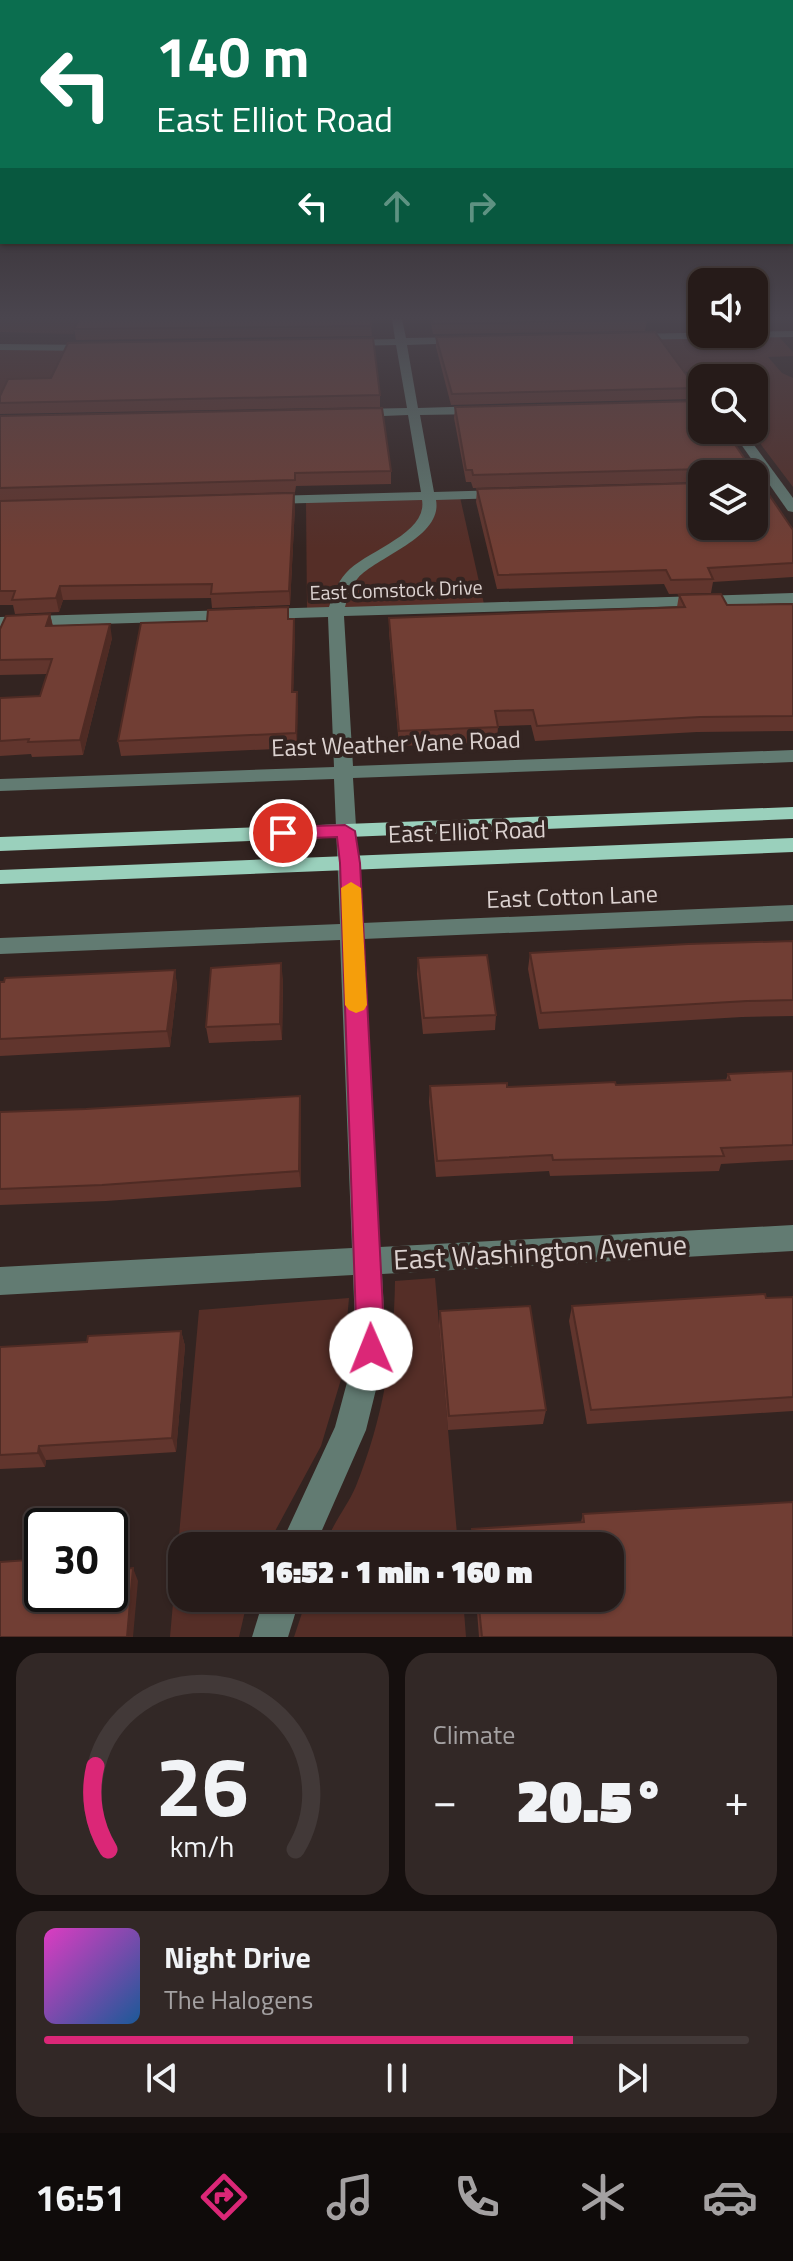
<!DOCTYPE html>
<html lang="en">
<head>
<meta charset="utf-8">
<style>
  body { margin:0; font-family:"Titillium Web",sans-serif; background:#322826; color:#f1f3f6; height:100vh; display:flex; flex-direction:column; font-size:30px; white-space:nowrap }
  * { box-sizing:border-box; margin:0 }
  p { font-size:26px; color:#a4a1a2 }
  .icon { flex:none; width:44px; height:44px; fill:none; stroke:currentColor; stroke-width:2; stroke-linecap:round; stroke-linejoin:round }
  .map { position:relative; height:1637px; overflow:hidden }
  .drawer { display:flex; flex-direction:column; gap:16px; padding:16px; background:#150f0e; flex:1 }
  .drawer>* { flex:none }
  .hud { position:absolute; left:0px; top:0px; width:794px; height:244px; box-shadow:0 2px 6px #0004,0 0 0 2px #423938; background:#0b6e4f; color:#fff; overflow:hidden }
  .controls { position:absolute; left:688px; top:268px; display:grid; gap:16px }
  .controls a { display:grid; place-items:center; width:80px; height:80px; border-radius:16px; background:#261b19; box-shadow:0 2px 6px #0004,0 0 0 2px #423938; font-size:40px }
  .speed { position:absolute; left:24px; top:1508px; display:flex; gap:16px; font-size:40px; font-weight:700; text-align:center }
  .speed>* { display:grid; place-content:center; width:104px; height:104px; border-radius:50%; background:#261b19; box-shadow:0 2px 6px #0004,0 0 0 2px #423938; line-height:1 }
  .speed .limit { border:4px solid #111; border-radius:12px; background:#fff; color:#111 }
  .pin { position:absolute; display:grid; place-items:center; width:68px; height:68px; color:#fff; margin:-34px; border:4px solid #fff; border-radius:50%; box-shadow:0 2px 8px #0007 }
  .me { position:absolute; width:88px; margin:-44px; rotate:359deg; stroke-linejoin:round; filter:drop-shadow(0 0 6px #0008) }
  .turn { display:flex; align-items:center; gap:28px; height:168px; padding:0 24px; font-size:36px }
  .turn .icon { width:104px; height:104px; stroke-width:2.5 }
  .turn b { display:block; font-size:56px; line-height:68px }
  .lanes { display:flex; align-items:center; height:76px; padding:0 24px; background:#0003; justify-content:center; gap:40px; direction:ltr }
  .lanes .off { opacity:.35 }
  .big { font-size:60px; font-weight:800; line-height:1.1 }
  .drawer .tile { flex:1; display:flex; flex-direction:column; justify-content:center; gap:12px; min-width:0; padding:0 28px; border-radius:24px; background:#322826 }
  .drawer .dial { align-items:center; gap:0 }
  .dial svg { height:208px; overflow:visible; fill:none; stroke:#423938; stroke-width:7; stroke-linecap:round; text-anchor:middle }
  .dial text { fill:#f1f3f6; stroke:none }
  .song { display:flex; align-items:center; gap:24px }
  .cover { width:96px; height:96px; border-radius:12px; background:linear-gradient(135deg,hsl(310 70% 55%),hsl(210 70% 35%)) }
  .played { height:8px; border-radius:4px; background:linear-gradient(90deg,#db2777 75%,#423938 75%) }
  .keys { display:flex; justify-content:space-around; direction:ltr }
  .heat { display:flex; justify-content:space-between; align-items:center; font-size:44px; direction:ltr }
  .drawer .tiles { flex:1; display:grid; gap:16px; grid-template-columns:1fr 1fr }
  .tile:last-child { grid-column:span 2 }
  .trip { position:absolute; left:168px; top:1532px; width:456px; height:80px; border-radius:24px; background:#261b19; box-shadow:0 2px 6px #0004,0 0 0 2px #423938; font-weight:800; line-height:80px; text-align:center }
  .tabs { display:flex; height:128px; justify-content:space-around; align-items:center; background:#0f0b0a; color:#a4a1a2 }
  .tabs .icon { width:56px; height:56px }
  .tabs .current { color:#db2777 }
  .tabs b { font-size:36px; color:#f1f3f6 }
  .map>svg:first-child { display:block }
</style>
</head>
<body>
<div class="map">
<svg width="793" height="1637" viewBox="0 0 793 1637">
  <rect width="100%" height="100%" fill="#332421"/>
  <g fill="#552e27">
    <polygon points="0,319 80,319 73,334 0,332"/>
    <polygon points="779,337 793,352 793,356 768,357 782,373 793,378 793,487 750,430 754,430 754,378 728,378 722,371 679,372 657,339"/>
    <polygon points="0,347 66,349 52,385 0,399"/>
    <polygon points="460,497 484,604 307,610 306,501"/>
    <path d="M435,1278L458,1546H325C332,1524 347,1507 356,1486C383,1419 394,1352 395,1281Z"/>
    <polygon points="349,1298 342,1376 321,1446 267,1546 182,1546 182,1598 248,1598 239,1637 170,1637 199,1310"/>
    <polygon points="307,1598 463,1598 466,1637 294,1637"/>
  </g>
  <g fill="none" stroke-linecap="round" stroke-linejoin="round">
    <g fill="#627b72" fill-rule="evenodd">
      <path d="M392,319H402L406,338L464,337L469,340L464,343L407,345L418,408L482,406L488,410L482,414L420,415L434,492L502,490L509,494L502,498L436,500C443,537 378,556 358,578C351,586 348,596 345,607L793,593V603L344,616L353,766L793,750V762L353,778L362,923L793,905V921L363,939L380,1247L793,1225V1251L382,1274L386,1349L366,1430L315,1546H280L335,1427L356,1349L353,1275L0,1295V1267L352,1248L340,940L0,954V938L340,924L334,779L0,791V779L334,767L328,617L0,627V617L329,607C333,595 337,583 346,573C365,551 428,534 422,500L270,504L263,500L270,496L421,492L408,415L358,417L352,413L358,409L407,408L396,345L348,346L343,343L348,340L395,339Z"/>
      <polygon points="793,331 793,337 632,340 627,337 632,334"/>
      <polygon points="0,344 92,345 97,348 92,351 0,350"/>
      <polygon points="731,430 743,430 793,498 793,512 788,511"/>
      <polygon points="264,1598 300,1598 288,1637 252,1637"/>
    </g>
    <g fill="#9ad0bc" fill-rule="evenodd">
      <polygon points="793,807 793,819 0,851 0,837"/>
      <polygon points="793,838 793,852 0,884 0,870"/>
    </g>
  </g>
  <g fill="#61352d">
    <polygon points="430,319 646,319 647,320 645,331 433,334"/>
    <polygon points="371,326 372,336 76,340 74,329"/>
    <polygon points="436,337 696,388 694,399 451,405 436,347"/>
    <polygon points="380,395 380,407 0,414 0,396"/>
    <polygon points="702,401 702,430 725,430 793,530 793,577 713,582 711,593 669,594 664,584 497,589 476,502 477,489 702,483 702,526 754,526 754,474 702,474 702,482 473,488 471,482 466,482 454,418 455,407"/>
    <polygon points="0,416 391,471 391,484 296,486 295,492 0,501"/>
    <polygon points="0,501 295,506 290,605 212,608 211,598 63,600 59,612 15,614 13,605 0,605"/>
    <polygon points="679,595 727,605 793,604 793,731 697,732 535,741 531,725 498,726 497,742 399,746 389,632 389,618 677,607"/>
    <polygon points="50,614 53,626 112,638 83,755 32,757 31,754 0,756 0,698 40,696 47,674 0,675 0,629"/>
    <polygon points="289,619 294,619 295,633 293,692 297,692 297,748 121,756 118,741"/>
    <polygon points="793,941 793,1016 742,1017 539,1029 528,969 530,953"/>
    <polygon points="418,958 496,1015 495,1030 423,1034 417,974"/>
    <polygon points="175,970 177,986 170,1047 0,1056 0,982"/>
    <polygon points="283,979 282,1040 209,1043 206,1027"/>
    <polygon points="793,1071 793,1160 721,1164 719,1171 550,1176 549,1171 436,1177 429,1102 430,1086 507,1087 616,1085 726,1080 728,1074"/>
    <polygon points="300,1096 301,1111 301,1187 106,1201 0,1205 0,1112 86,1109"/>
    <polygon points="793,1297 793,1411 587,1424 569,1321 572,1306"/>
    <polygon points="440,1311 546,1410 543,1424 448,1430 439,1326"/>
    <polygon points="181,1331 185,1346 176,1452 46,1460 45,1467 0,1469 0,1347 87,1342"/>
    <polygon points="793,1501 793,1637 479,1637 476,1598 610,1598 610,1546 471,1546 472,1529 581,1522 583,1514 792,1502"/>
  </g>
  <g fill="#4f2b24">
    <polygon points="294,493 295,506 290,605 289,591"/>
    <polygon points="60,586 63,600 59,612 56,598"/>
    <polygon points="50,614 53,628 46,626"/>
    <polygon points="294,619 295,633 293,706 292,692"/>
    <polygon points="110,624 112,638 83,755 80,740"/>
    <polygon points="297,692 298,706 297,748 296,733"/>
    <polygon points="281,963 283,979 282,1040 280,1024"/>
    <polygon points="175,970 177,986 170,1047 167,1031"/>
    <polygon points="300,1096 301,1111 301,1187 299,1171"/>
    <polygon points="181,1331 185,1346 176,1452 172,1438"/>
    <polygon points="39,1446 46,1460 45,1467 38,1453"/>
    <polygon points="28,1560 35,1572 33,1588 25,1576"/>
    <polygon points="133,1568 138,1581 133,1637 127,1637"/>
  </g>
  <g fill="#713e34" stroke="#4f2b24" stroke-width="2">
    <polygon points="79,319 371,319 371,326 74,329"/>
    <polygon points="432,319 646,319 647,320 433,324"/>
    <polygon points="655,332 696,388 452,394 436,337"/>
    <polygon points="373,338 380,395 0,403 0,396 8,379 51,378 68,343"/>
    <polygon points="702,401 702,430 725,430 793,530 793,563 708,568 713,579 671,580 666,570 498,575 477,489 702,483 702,526 754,526 754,474 707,474 707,472 704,469 473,475 472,470 466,470 455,407"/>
    <polygon points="382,408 391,471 295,473 295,480 0,488 0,416"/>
    <polygon points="294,493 289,591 211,594 212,584 60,586 56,598 12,600 15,591 0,591 0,501"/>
    <polygon points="721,594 727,605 793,604 793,716 700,717 537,726 533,710 495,711 498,727 399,731 389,618 685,607 679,595"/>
    <polygon points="288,607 288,619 294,619 292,692 297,692 296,733 118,741 141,623 207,621 208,610"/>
    <polygon points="50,614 46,626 110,624 80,740 28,742 29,739 0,741 0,698 40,696 52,659 0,660 0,629 6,616"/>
    <polygon points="793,941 793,1000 747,1001 541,1013 530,953 688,944"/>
    <polygon points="487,955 496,1015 424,1018 418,958"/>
    <polygon points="281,963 280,1024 206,1027 211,968"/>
    <polygon points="175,970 167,1031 0,1039 0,982 4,982 5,978"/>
    <polygon points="793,1071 793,1145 721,1148 724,1156 553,1160 552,1155 437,1161 430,1086 507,1083 507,1087 615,1082 616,1085 730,1080 728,1074"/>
    <polygon points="300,1096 299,1171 102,1185 0,1189 0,1112 86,1109"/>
    <polygon points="765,1294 766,1298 793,1297 793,1397 591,1410 572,1306"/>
    <polygon points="530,1306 546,1410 449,1416 440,1311"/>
    <polygon points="181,1331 172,1438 39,1446 38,1453 0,1455 0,1347 87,1342 88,1336"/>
    <polygon points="793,1502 793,1637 482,1637 478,1598 610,1598 610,1546 473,1546 472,1529 584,1522 583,1514"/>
    <polygon points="28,1560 25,1576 42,1575 42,1594 110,1594 110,1570 133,1568 127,1637 0,1637 0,1562"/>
  </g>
  <linearGradient id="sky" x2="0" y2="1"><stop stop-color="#1c1412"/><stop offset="0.58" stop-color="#4a454e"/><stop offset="1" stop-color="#4a454e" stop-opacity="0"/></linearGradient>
  <rect width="793" height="548" fill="url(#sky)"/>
  <polygon fill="#db2777" stroke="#8e194d" stroke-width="2" points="345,825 355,831 360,863 385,1349 381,1359 371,1363 361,1359 357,1349 340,863 337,837 283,839 273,833 283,827"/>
  <polygon fill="#f59e0b" points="351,882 361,888 367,1005 364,1010 356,1013 349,1010 345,1005 341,888"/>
  <g text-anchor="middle" stroke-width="8" stroke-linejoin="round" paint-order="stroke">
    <g font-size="20" fill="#dcd2d0" stroke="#332421">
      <text transform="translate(396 590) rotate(-2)" y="7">East Comstock Drive</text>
    </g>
    <g font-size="24" fill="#dcd2d0" stroke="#332421">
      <text transform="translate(396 744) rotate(-2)" y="8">East Weather Vane Road</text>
      <text transform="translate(467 832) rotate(-2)" y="8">East Elliot Road</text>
      <text transform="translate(572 897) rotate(-2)" y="8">East Cotton Lane</text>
    </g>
    <g font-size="28" fill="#dcd2d0" stroke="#332421">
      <text transform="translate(540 1252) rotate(-3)" y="10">East Washington Avenue</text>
    </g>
  </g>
</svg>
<div class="controls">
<a><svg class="icon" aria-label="sound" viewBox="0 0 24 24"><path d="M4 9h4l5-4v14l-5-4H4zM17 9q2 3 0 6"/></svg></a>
<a><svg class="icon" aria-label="search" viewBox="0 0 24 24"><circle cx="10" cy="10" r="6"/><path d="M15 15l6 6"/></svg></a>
<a><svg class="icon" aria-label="layers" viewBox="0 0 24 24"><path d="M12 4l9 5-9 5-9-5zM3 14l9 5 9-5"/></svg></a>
</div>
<div class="speed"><div class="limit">30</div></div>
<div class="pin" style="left:283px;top:833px;background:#d93025"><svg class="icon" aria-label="arrive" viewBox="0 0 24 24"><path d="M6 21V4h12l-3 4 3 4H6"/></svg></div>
<svg class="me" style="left:371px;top:1349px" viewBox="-20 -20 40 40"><circle r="19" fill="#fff"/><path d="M0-13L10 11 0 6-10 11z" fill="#db2777"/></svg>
<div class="trip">16:52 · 1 min · 160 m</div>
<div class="hud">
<div class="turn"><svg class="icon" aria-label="left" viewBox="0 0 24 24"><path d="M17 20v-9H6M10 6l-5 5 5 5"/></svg><div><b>140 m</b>East Elliot Road</div></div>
<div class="lanes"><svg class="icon" aria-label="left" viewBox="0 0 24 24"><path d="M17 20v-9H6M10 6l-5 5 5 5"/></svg><svg class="icon off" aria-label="ahead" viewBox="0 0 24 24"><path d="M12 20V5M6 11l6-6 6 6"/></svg><svg class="icon off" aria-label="right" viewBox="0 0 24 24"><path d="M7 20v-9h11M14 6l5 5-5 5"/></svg></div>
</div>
</div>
<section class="drawer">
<div class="tiles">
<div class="tile dial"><svg viewBox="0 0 100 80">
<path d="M14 69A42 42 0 1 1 86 69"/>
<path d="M14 69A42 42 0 0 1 9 37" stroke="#db2777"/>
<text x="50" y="56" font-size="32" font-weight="700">26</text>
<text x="50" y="72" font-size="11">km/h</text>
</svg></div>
<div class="tile"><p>Climate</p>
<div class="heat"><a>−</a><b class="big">20.5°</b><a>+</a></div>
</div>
<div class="tile">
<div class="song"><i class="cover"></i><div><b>Night Drive</b><p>The Halogens</p></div></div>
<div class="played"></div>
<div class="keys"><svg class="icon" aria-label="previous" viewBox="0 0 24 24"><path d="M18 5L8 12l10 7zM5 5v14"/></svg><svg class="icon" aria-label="pause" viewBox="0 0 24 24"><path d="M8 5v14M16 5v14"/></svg><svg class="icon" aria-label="next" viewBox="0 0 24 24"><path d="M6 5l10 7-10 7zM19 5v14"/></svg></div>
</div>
</div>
</section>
<nav class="tabs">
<b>16:51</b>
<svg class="icon current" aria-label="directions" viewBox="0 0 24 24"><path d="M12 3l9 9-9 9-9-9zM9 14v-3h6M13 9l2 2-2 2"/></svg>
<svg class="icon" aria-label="music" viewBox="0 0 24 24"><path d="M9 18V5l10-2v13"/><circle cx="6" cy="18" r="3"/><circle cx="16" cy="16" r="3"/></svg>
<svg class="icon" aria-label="phone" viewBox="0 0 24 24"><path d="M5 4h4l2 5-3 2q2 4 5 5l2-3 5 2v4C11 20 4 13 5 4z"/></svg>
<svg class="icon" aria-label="climate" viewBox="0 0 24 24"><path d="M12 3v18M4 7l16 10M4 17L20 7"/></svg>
<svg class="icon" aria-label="car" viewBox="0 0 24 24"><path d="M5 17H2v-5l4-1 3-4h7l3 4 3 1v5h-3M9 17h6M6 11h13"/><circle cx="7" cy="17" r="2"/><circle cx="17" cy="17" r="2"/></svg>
</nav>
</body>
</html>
